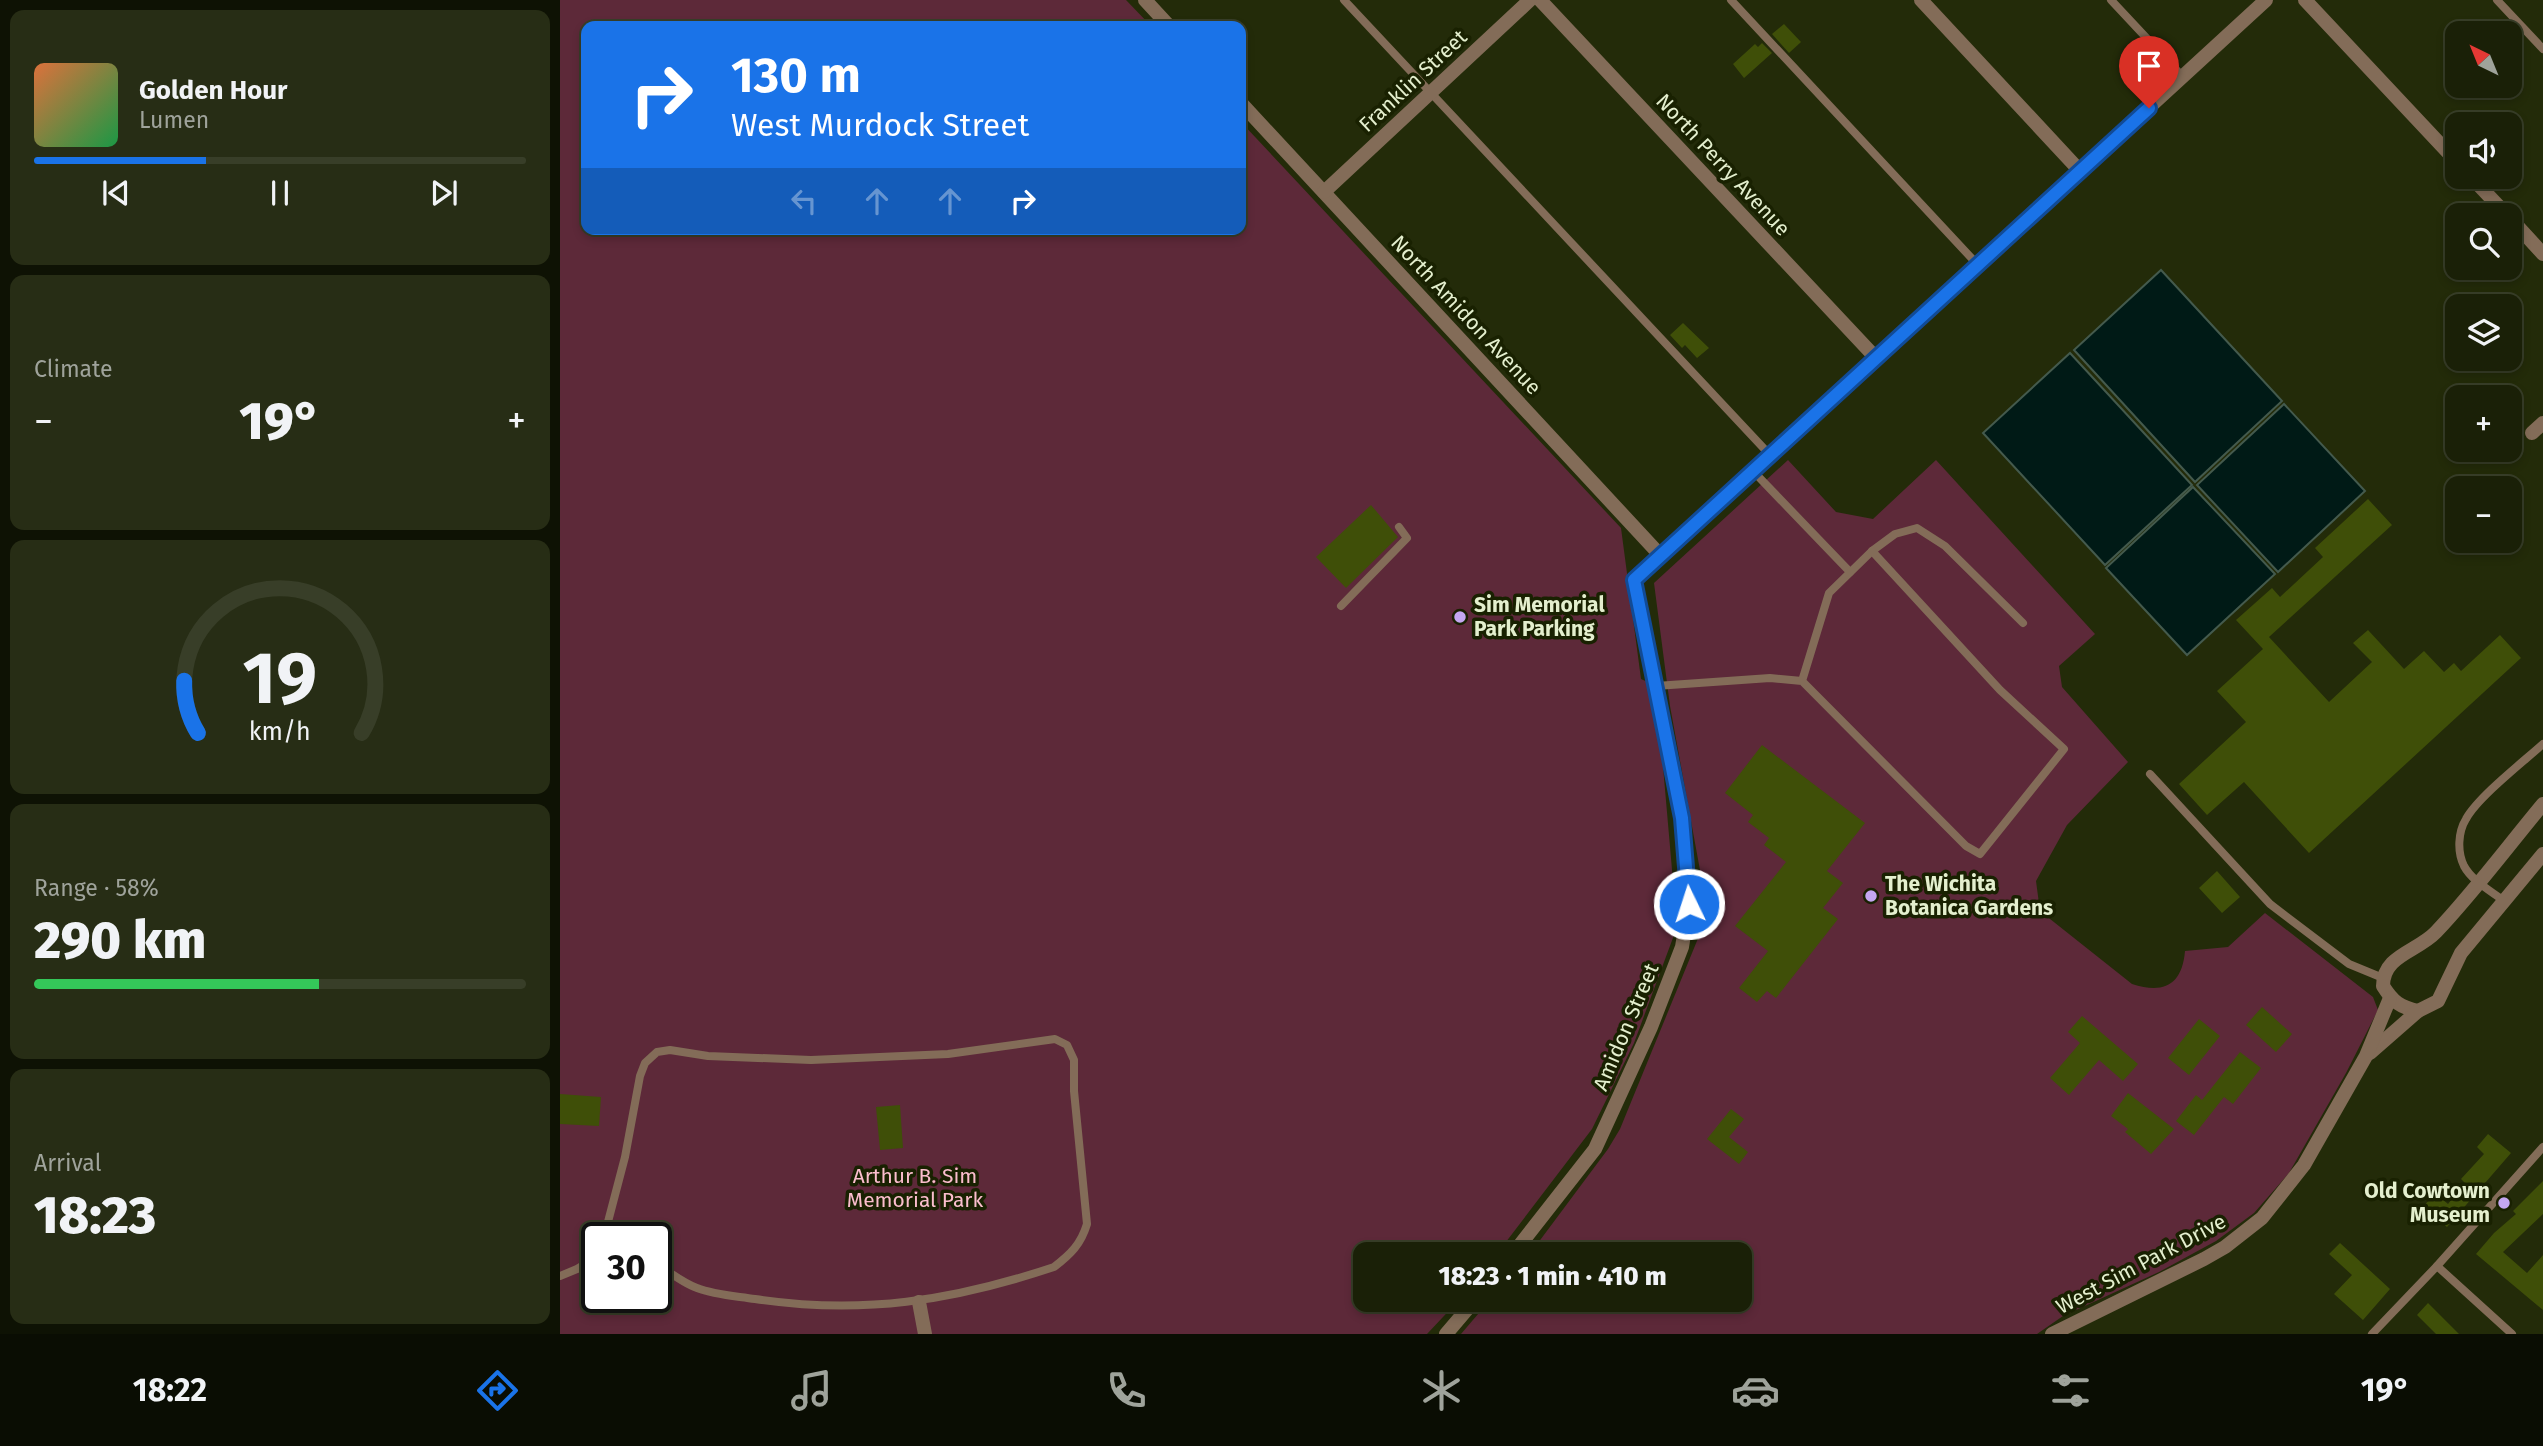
<!DOCTYPE html>
<html lang="en">
<head>
<meta charset="utf-8">
<style>
  body { margin:0; font-family:"Fira Sans",sans-serif; background:#272d15; color:#f1f3f6; height:100vh; display:flex; flex-direction:column; font-size:26px; white-space:nowrap }
  * { box-sizing:border-box; margin:0 }
  p { font-size:23px; color:#9fa39b }
  .icon { flex:none; width:38px; height:38px; fill:none; stroke:currentColor; stroke-width:2; stroke-linecap:round; stroke-linejoin:round }
  .map { position:relative; flex:1; overflow:hidden }
  .sheet { display:flex; flex-direction:column; gap:10px; padding:10px; background:#0e1204; width:560px }
  .sheet>* { flex:none }
  .top-card { position:absolute; left:21px; top:21px; width:665px; height:214px; border-radius:14px; box-shadow:0 4px 10px #0003,0 0 0 2px #383e28; background:#1a73e8; color:#fff; overflow:hidden }
  .needle { width:46px; rotate:317deg }
  .buttons { position:absolute; left:1885px; top:21px; display:grid; gap:14px }
  .buttons a { display:grid; place-items:center; width:77px; height:77px; border-radius:14px; background:#1a2007; box-shadow:0 4px 10px #0003,0 0 0 2px #383e28; font-size:35px }
  .speed { position:absolute; left:21px; top:1222px; display:flex; gap:14px; font-size:35px; font-weight:700; text-align:center }
  .speed>* { display:grid; place-content:center; width:91px; height:91px; border-radius:50%; background:#1a2007; box-shadow:0 4px 10px #0003,0 0 0 2px #383e28; line-height:1 }
  .speed .limit { border:4px solid #111; border-radius:10px; background:#fff; color:#111 }
  .pin { position:absolute; display:grid; place-items:center; width:60px; height:60px; color:#fff; margin:-72px -30px; border-radius:50% 50% 50% 0; rotate:-45deg; box-shadow:0 0 7px #0007 }
  .pin .icon { rotate:45deg }
  .me { position:absolute; width:77px; margin:-38px; rotate:356deg; stroke-linejoin:round; filter:drop-shadow(0 0 5px #0008) }
  .turn { display:flex; align-items:center; gap:24px; height:147px; padding:0 35px; font-size:32px }
  .turn .icon { width:91px; height:91px; stroke-width:2.5 }
  .turn b { display:block; font-size:49px; line-height:60px }
  .lanes { display:flex; align-items:center; height:66px; padding:0 35px; background:#0003; justify-content:center; gap:35px; direction:ltr }
  .lanes .off { opacity:.35 }
  .big { font-size:52px; font-weight:800; line-height:1.1 }
  .sheet .card { flex:1; display:flex; flex-direction:column; justify-content:center; gap:10px; min-width:0; padding:0 24px; border-radius:14px; background:#272d15 }
  .sheet .dial { align-items:center; gap:0 }
  .dial svg { height:182px; overflow:visible; fill:none; stroke:#383e28; stroke-width:7; stroke-linecap:round; text-anchor:middle }
  .dial text { fill:#f1f3f6; stroke:none }
  .song { display:flex; align-items:center; gap:21px }
  .cover { width:84px; height:84px; border-radius:10px; background:linear-gradient(135deg,hsl(20 70% 55%),hsl(140 70% 35%)) }
  .played { height:7px; border-radius:4px; background:linear-gradient(90deg,#1a73e8 35%,#383e28 35%) }
  .keys { display:flex; justify-content:space-around; direction:ltr }
  .heat { display:flex; justify-content:space-between; align-items:center; font-size:38px; direction:ltr }
  .charge { height:10px; border-radius:5px; background:linear-gradient(90deg,#34c759 58%,#383e28 0) }
  .trip { position:absolute; left:793px; top:1242px; width:399px; height:70px; border-radius:14px; background:#1a2007; box-shadow:0 4px 10px #0003,0 0 0 2px #383e28; font-weight:800; line-height:70px; text-align:center }
  .tab-bar { display:flex; height:112px; justify-content:space-around; align-items:center; background:#0a0d03; color:#9fa39b }
  .tab-bar .icon { width:49px; height:49px }
  .tab-bar .selected { color:#1a73e8 }
  .tab-bar b { font-size:32px; color:#f1f3f6 }
  main { display:flex; flex:1; min-height:0 }
  .map>svg:first-child { display:block }
</style>
</head>
<body>
<main>
<section class="sheet">
<div class="card">
<div class="song"><i class="cover"></i><div><b>Golden Hour</b><p>Lumen</p></div></div>
<div class="played"></div>
<div class="keys"><svg class="icon" aria-label="previous" viewBox="0 0 24 24"><path d="M18 5L8 12l10 7zM5 5v14"/></svg><svg class="icon" aria-label="pause" viewBox="0 0 24 24"><path d="M8 5v14M16 5v14"/></svg><svg class="icon" aria-label="next" viewBox="0 0 24 24"><path d="M6 5l10 7-10 7zM19 5v14"/></svg></div>
</div>
<div class="card"><p>Climate</p>
<div class="heat"><a>−</a><b class="big">19°</b><a>+</a></div>
</div>
<div class="card dial"><svg viewBox="0 0 100 80">
<path d="M14 69A42 42 0 1 1 86 69"/>
<path d="M14 69A42 42 0 0 1 8 46" stroke="#1a73e8"/>
<text x="50" y="56" font-size="32" font-weight="700">19</text>
<text x="50" y="72" font-size="11">km/h</text>
</svg></div>
<div class="card"><p>Range · 58%</p><b class="big">290 km</b><div class="charge"></div></div>
<div class="card"><p>Arrival</p><b class="big">18:23</b></div>
</section>
<div class="map">
<svg width="1983" height="1334" viewBox="0 0 1983 1334">
  <rect width="100%" height="100%" fill="#232b09"/>
  <g fill="#5d2939" fill-rule="evenodd">
    <path d="M0,0H566L591,26H26V229H681V122L1061,528L1081,679L1096,686L1117,927L1074,1043L1032,1129L936,1255H805V1300H899L867,1334H0ZM37,1237H96V1297H37Z"/>
    <path d="M1228,460L1276,512L1313,519L1376,460L1535,634L1499,666L1502,687L1568,762L1507,825L1476,881L1480,911L1572,984C1603,994 1622,986 1625,951L1668,947L1705,913L1813,997L1818,1010L1786,1073L1729,1173L1694,1213L1656,1241L1599,1272L1503,1316L1477,1334H901L930,1300H1180V1255H969L1048,1149L1060,1129L1148,914L1110,706L1094,583Z"/>
  </g>
  <g fill="#001a16" stroke="#445a4d" stroke-width="2">
    <polygon points="1601,270 1722,401 1635,482 1514,350"/>
    <polygon points="1510,353 1632,485 1545,565 1423,433"/>
    <polygon points="1724,404 1805,491 1718,572 1637,485"/>
    <polygon points="1633,487 1715,574 1627,655 1546,568"/>
  </g>
  <g fill="#3f4f08">
    <polygon points="1224,24 1241,42 1229,53 1212,34"/>
    <polygon points="1202,43 1212,53 1184,78 1173,64 1195,44 1198,47"/>
    <polygon points="1123,323 1149,348 1137,358 1125,345 1122,348 1110,335"/>
    <polygon points="1808,499 1832,525 1709,637 1769,702 1812,662 1793,643 1808,630 1844,669 1864,651 1884,672 1894,663 1901,671 1940,635 1961,658 1749,853 1684,782 1647,815 1619,784 1686,722 1657,691 1703,649 1676,620 1712,588 1720,597 1763,557 1755,548"/>
    <polygon points="811,505 838,537 786,588 756,557"/>
    <polygon points="1202,745 1305,823 1267,871 1283,883 1263,908 1278,919 1216,998 1207,991 1197,1002 1179,988 1208,951 1175,926 1226,862 1204,845 1209,838 1188,822 1193,815 1165,793"/>
    <polygon points="1657,871 1680,897 1662,913 1639,888"/>
    <polygon points="1702,1007 1732,1034 1716,1052 1686,1025"/>
    <polygon points="1522,1016 1578,1064 1563,1081 1539,1060 1509,1095 1490,1078 1520,1043 1508,1032"/>
    <polygon points="1639,1019 1660,1036 1629,1075 1608,1058"/>
    <polygon points="1680,1052 1701,1068 1673,1104 1664,1097 1634,1135 1616,1121 1636,1095 1642,1100"/>
    <polygon points="1568,1093 1614,1129 1591,1154 1565,1132 1568,1129 1551,1116"/>
    <polygon points="0,1094 41,1097 39,1126 0,1124"/>
    <polygon points="340,1105 343,1148 320,1150 316,1107"/>
    <polygon points="1171,1109 1184,1119 1169,1137 1188,1152 1179,1164 1147,1139"/>
    <polygon points="1928,1134 1951,1153 1887,1227 1863,1207 1875,1193 1888,1204 1905,1183 1901,1179 1924,1154 1917,1147"/>
    <polygon points="1983,1181 1983,1214 1943,1252 1967,1273 1983,1255 1983,1310 1916,1254 1934,1233 1956,1214 1953,1211"/>
    <polygon points="1780,1243 1830,1289 1803,1320 1774,1294 1792,1275 1769,1254"/>
    <polygon points="1868,1303 1899,1334 1876,1334 1857,1315"/>
  </g>
  <g fill="none" stroke-linecap="round" stroke-linejoin="round">
    <g stroke="#836c58" stroke-width="8">
      <polyline points="784,0 1210,455"/>
      <polyline points="1171,0 1417,264"/>
      <polyline points="1551,0 1623,77"/>
      <polyline points="1937,0 1983,49"/>
      <polyline points="1193,471 1290,572"/>
      <polyline points="1312,551 1335,534 1357,528 1385,546 1463,623"/>
      <polyline points="781,606 847,538 839,527"/>
      <polyline points="1096,686 1210,678 1242,681 1406,846 1420,854 1504,749 1440,690 1312,551 1269,593 1242,681"/>
      <polyline points="1590,774 1710,904 1789,964 1823,978"/>
      <path d="M1944,901C1931,891 1912,881 1904,866C1897,852 1898,832 1906,819C1918,797 1963,762 1983,744"/>
      <path d="M44,1237L65,1157L80,1076L85,1063L97,1052L110,1050L148,1056L251,1060L388,1054L495,1039L507,1045L514,1060V1091L527,1224C521,1244 511,1254 494,1267C392,1301 302,1315 195,1299C176,1296 155,1295 137,1288C123,1283 109,1272 96,1263"/>
      <polyline points="1877,1266 1952,1334"/>
      <polyline points="0,1276 17,1269 37,1257"/>
      <polyline points="1812,1334 1877,1266 1983,1147"/>
    </g>
    <g stroke="#836c58" stroke-width="14">
      <polyline points="585,0 609,26"/>
      <polyline points="980,0 1316,358"/>
      <polyline points="1361,0 1520,171"/>
      <polyline points="1745,0 1897,162"/>
      <polyline points="681,103 1101,556"/>
      <polyline points="1911,177 1947,215"/>
      <polyline points="764,192 970,0"/>
      <polyline points="1950,218 1983,254"/>
      <polyline points="1972,433 1983,423"/>
      <path d="M1858,1011C1840,1007 1833,1002 1823,986C1823,955 1857,952 1876,932C1914,892 1948,846 1983,804"/>
      <polyline points="1810,1053 1858,1011 1878,1001 1901,953 1983,854"/>
      <polyline points="952,1255 1035,1149 1091,1027 1122,947 1129,904 1122,818 1074,580 1706,0"/>
      <polyline points="359,1302 365,1334"/>
      <polyline points="886,1334 915,1300"/>
      <polyline points="1492,1334 1644,1259 1665,1247 1702,1218 1744,1165 1806,1056 1830,998"/>
    </g>
  </g>
  <g fill="none" stroke-linecap="round" stroke-linejoin="round">
    <defs>
      <polyline id="route" points="1129,904 1122,818 1074,580 1589,108"/>
    </defs>
    <use href="#route" stroke="#114b97" stroke-width="18"/>
    <use href="#route" stroke="#1a73e8" stroke-width="12"/>
  </g>
  <g fill="#c4a7f1" stroke="#192101" stroke-width="2.5">
    <circle cx="900" cy="617" r="7"/>
    <circle cx="1311" cy="896" r="7"/>
    <circle cx="1944" cy="1203" r="7"/>
  </g>
  <g text-anchor="middle" stroke-width="7" stroke-linejoin="round" paint-order="stroke">
    <g font-size="21" fill="#e4efce" stroke="#192101">
      <text transform="translate(853 81) rotate(-43)" y="7">Franklin Street</text>
      <text transform="translate(1163 165) rotate(47)" y="7">North Perry Avenue</text>
      <text transform="translate(906 315) rotate(47)" y="7">North Amidon Avenue</text>
      <text transform="translate(1066 1027) rotate(-67)" y="7">Amidon Street</text>
      <text transform="translate(1581 1264) rotate(-28)" y="7">West Sim Park Drive</text>
    </g>
    <g font-size="21" font-weight="bold" fill="#e4efce" stroke="#192101" text-anchor="start">
      <text x="914" y="612">Sim Memorial<tspan x="914" dy="24">Park Parking</tspan></text>
      <text x="1325" y="891">The Wichita<tspan x="1325" dy="24">Botanica Gardens</tspan></text>
      <text x="1930" y="1198" text-anchor="end">Old Cowtown<tspan x="1930" dy="24">Museum</tspan></text>
    </g>
    <g font-size="21" fill="#fbbdcd" stroke="#192101">
      <text x="355" y="1183">Arthur B. Sim<tspan x="355" dy="24">Memorial Park</tspan></text>
    </g>
  </g>
</svg>
<div class="buttons">
<a><svg class="needle" viewBox="-14 -14 28 28"><path d="M0-13l5 13h-10z" fill="#e53935"/><path d="M0 13l5-13h-10z" fill="#9fa39b"/></svg></a>
<a><svg class="icon" aria-label="sound" viewBox="0 0 24 24"><path d="M4 9h4l5-4v14l-5-4H4zM17 9q2 3 0 6"/></svg></a>
<a><svg class="icon" aria-label="search" viewBox="0 0 24 24"><circle cx="10" cy="10" r="6"/><path d="M15 15l6 6"/></svg></a>
<a><svg class="icon" aria-label="layers" viewBox="0 0 24 24"><path d="M12 4l9 5-9 5-9-5zM3 14l9 5 9-5"/></svg></a>
<a>+</a>
<a>−</a>
</div>
<div class="speed"><div class="limit">30</div></div>
<div class="pin" style="left:1589px;top:108px;background:#d93025"><svg class="icon" aria-label="arrive" viewBox="0 0 24 24"><path d="M6 21V4h12l-3 4 3 4H6"/></svg></div>
<svg class="me" style="left:1129px;top:904px" viewBox="-20 -20 40 40"><circle r="17" fill="#1a73e8" stroke="#fff" stroke-width="3"/><path d="M0-11L8 9 0 5-8 9z" fill="#fff"/></svg>
<div class="trip">18:23 · 1 min · 410 m</div>
<div class="top-card">
<div class="turn"><svg class="icon" aria-label="right" viewBox="0 0 24 24"><path d="M7 20v-9h11M14 6l5 5-5 5"/></svg><div><b>130 m</b>West Murdock Street</div></div>
<div class="lanes"><svg class="icon off" aria-label="left" viewBox="0 0 24 24"><path d="M17 20v-9H6M10 6l-5 5 5 5"/></svg><svg class="icon off" aria-label="ahead" viewBox="0 0 24 24"><path d="M12 20V5M6 11l6-6 6 6"/></svg><svg class="icon off" aria-label="ahead" viewBox="0 0 24 24"><path d="M12 20V5M6 11l6-6 6 6"/></svg><svg class="icon" aria-label="right" viewBox="0 0 24 24"><path d="M7 20v-9h11M14 6l5 5-5 5"/></svg></div>
</div>
</div>
</main>
<nav class="tab-bar">
<b>18:22</b>
<svg class="icon selected" aria-label="directions" viewBox="0 0 24 24"><path d="M12 3l9 9-9 9-9-9zM9 14v-3h6M13 9l2 2-2 2"/></svg>
<svg class="icon" aria-label="music" viewBox="0 0 24 24"><path d="M9 18V5l10-2v13"/><circle cx="6" cy="18" r="3"/><circle cx="16" cy="16" r="3"/></svg>
<svg class="icon" aria-label="phone" viewBox="0 0 24 24"><path d="M5 4h4l2 5-3 2q2 4 5 5l2-3 5 2v4C11 20 4 13 5 4z"/></svg>
<svg class="icon" aria-label="climate" viewBox="0 0 24 24"><path d="M12 3v18M4 7l16 10M4 17L20 7"/></svg>
<svg class="icon" aria-label="car" viewBox="0 0 24 24"><path d="M5 17H2v-5l4-1 3-4h7l3 4 3 1v5h-3M9 17h6M6 11h13"/><circle cx="7" cy="17" r="2"/><circle cx="17" cy="17" r="2"/></svg>
<svg class="icon" aria-label="filters" viewBox="0 0 24 24"><path d="M4 7h16M4 17h16"/><circle cx="9" cy="7" r="2"/><circle cx="15" cy="17" r="2"/></svg>
<b>19°</b>
</nav>
</body>
</html>
